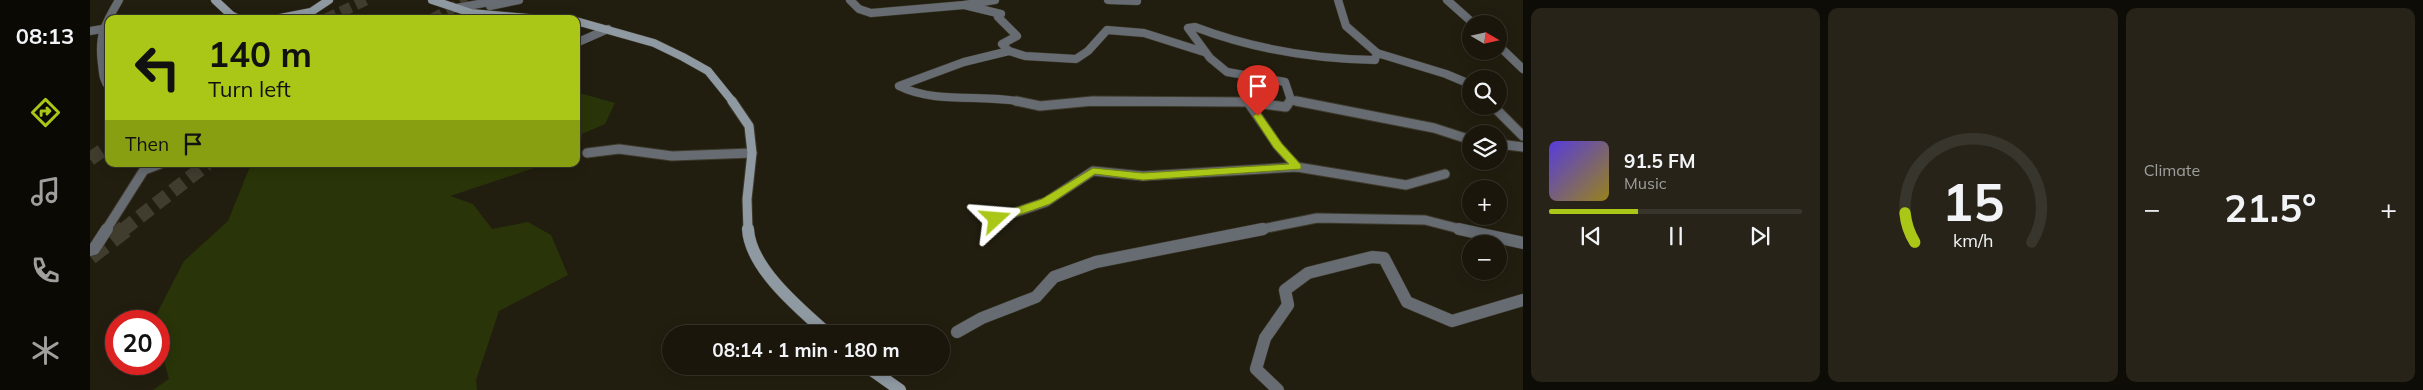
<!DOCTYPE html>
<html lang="en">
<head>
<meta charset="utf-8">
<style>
  body { margin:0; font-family:Mulish,sans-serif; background:#272319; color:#f1f3f6; height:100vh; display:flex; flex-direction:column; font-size:19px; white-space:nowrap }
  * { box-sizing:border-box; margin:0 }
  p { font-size:16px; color:#9f9f9d }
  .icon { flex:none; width:28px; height:28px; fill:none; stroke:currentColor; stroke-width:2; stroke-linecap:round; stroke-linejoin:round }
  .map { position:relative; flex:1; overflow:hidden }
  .sheet { display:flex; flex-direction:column; gap:8px; padding:8px; background:#0e0c06; width:900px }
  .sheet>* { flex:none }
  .guide { position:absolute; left:15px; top:15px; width:475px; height:152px; border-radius:10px; box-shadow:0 2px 12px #0003,0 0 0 1px #38352c; background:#aac717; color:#111; overflow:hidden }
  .needle { width:32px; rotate:99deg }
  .controls { position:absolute; left:1372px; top:15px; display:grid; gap:10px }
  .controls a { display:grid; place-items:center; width:45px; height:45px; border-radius:50%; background:#1a160b; box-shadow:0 2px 12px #0003,0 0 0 1px #38352c; font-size:25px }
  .speed { position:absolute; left:15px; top:310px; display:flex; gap:10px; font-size:25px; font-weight:700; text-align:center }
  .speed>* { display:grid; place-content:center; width:65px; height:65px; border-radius:50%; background:#1a160b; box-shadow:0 2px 12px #0003,0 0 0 1px #38352c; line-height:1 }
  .speed .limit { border:8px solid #d22; background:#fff; color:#111 }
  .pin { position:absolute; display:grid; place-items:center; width:42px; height:42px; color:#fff; margin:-51px -21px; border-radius:50% 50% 50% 0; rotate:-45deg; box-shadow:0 0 5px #0007 }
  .pin .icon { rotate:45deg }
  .me { position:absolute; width:55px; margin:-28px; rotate:71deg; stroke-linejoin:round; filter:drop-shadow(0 0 4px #0008) }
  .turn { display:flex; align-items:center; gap:18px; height:105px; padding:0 20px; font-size:22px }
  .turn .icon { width:65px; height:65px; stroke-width:2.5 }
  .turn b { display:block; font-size:35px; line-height:42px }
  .then { display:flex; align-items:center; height:48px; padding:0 20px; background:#0003; gap:10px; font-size:19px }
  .big { font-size:38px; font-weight:700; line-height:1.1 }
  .sheet .tile { flex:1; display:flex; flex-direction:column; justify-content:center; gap:8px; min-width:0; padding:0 18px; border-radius:10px; background:#272319 }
  .sheet .dial { align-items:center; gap:0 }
  .dial svg { height:130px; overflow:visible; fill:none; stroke:#38352c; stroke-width:7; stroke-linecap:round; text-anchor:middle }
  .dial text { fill:#f1f3f6; stroke:none }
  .song { display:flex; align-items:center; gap:15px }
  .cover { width:60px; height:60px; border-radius:8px; background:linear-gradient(135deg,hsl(250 70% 55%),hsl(50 70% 35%)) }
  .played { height:5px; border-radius:2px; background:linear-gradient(90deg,#aac717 35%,#38352c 35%) }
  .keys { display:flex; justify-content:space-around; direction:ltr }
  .heat { display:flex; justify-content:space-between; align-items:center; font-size:28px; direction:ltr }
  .sheet .tiles { flex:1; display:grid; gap:8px; grid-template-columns:repeat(3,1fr) }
  .trip { position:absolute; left:572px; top:325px; width:288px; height:50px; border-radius:25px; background:#1a160b; box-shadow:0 2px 12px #0003,0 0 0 1px #38352c; font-weight:700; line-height:50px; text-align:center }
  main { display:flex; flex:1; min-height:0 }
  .tab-bar { display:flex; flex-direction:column; width:90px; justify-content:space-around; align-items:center; background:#0a0904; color:#9f9f9d }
  .tab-bar .icon { width:35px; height:35px }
  .tab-bar .active { color:#aac717 }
  .tab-bar b { font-size:22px; color:#f1f3f6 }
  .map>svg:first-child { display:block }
</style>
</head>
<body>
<main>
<nav class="tab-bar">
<b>08:13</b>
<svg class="icon active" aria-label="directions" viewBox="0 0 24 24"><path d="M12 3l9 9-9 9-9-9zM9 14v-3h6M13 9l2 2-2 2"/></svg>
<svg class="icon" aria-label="music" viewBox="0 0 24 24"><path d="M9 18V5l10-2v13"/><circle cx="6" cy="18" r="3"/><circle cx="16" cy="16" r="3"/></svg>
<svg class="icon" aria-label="phone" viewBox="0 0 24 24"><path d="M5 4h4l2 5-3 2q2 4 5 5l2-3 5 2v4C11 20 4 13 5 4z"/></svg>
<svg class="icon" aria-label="climate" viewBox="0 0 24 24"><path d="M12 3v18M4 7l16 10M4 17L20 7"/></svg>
</nav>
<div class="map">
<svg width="1433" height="390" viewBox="0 0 1433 390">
  <rect width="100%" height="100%" fill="#221e0f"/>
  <g fill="#293508">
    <polygon points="486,92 525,103 515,124 492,134 491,142 486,146"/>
    <polygon points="161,164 456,164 360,196 383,204 402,229 438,222 461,235 478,275 409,311 386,380 387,390 63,390 79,379 69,343 69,321 63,321 94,261 138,221"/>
  </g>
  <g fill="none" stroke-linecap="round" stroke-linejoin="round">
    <g stroke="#403c2e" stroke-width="11" stroke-dasharray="11 5.5" stroke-linecap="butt">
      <polyline points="236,19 276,0"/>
      <polyline points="342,19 377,0"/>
    </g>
    <g stroke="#403c2e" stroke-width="14" stroke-dasharray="14 7" stroke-linecap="butt">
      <polyline points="0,159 19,146"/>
      <polyline points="33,230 117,164"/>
    </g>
    <polyline stroke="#403c2e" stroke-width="18" stroke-dasharray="18 9" stroke-linecap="butt" points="0,256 35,229"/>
    <defs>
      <g id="lane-far2">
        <polyline points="760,0 769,9 781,13 874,5 905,0"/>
        <polyline points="1018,0 1047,1"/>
        <polyline points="874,5 911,14 908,17 927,36 912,44 919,51 935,56 986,59 998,51 1017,30 1054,33 1114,52"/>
        <polyline points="400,6 429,0"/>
        <polyline points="0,31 12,29"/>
        <path d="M919,51L874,62L809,86C845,104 892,94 932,102"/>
        <polyline points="990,102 1158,102"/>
        <path d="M1212,102L1201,100L1195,82L1137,72L1120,58L1098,28L1105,27C1163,49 1223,59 1285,60L1287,53"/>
      </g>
      <g id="lane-far1">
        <polyline points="926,101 950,106 1003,101 1158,102 1188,146 1207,167"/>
        <polyline points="1206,101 1344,128 1381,140"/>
        <polyline points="1409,144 1433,147"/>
        <polyline points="906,219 956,202 1003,171 1053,176 1207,167 1316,185 1355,174"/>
        <polyline points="1167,230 1227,218 1335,220 1374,230"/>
      </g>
      <g id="lane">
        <polyline points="1369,229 1433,243"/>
        <polyline points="867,332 892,318 946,297 964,277 1006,262 1173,229"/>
        <polyline points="1188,390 1166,369 1175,338 1198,305 1195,290 1218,273 1282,257 1294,258 1317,302 1362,321 1433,300"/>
      </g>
      <g id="street-far2">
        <polyline points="1248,0 1256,26 1287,53 1356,74 1375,82 1381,88"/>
        <polyline points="1357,0 1384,24"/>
        <polyline points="366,8 411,0"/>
        <polyline points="486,43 518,29"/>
        <polyline points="1409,46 1433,69"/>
        <path d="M19,87C13,80 13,73 12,64C8,35 15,24 29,0"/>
        <polyline points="1199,102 1201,100"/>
      </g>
      <g id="street-far1">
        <polyline points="1158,102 1196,107 1200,101"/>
        <polyline points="1403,106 1433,136"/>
        <polyline points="497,153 529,149 582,156 662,153"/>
        <polyline points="16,230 54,170 70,164"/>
      </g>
      <polyline id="street" points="0,250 4,249 17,229"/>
      <g id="secondary-far2">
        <polyline points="125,0 141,15 149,19"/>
        <polyline points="342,0 381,13 450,19"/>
        <polyline points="185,19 221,12 239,0"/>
        <polyline points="486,21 564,43 593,57 618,71 643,102"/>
      </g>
      <polyline id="secondary-far1" points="642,101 659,126 662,153 657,199 658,230"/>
      <g id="secondary">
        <path d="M658,229C660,268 710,309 738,334"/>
        <polyline points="776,366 810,390"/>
      </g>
    </defs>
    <use href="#lane-far2" stroke="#3e3a2c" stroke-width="9"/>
    <use href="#lane-far1" stroke="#3e3a2c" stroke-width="11"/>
    <use href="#lane" stroke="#3e3a2c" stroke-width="13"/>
    <use href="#street-far2" stroke="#3e3a2c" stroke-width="9"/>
    <use href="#street-far1" stroke="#3e3a2c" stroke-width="11"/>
    <use href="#street" stroke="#3e3a2c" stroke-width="13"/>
    <use href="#secondary-far2" stroke="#3e3a2c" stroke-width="9"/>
    <use href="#secondary-far1" stroke="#3e3a2c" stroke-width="11"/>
    <use href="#secondary" stroke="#3e3a2c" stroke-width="13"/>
    <use href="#lane-far2" stroke="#666c72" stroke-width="8"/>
    <use href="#lane-far1" stroke="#666c72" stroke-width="9"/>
    <use href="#lane" stroke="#666c72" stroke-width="12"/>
    <use href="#street-far2" stroke="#666c72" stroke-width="8"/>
    <use href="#street-far1" stroke="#666c72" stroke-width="9"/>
    <use href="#street" stroke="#666c72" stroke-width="12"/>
    <use href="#secondary-far2" stroke="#8f99a2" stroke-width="8"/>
    <use href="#secondary-far1" stroke="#8f99a2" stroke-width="9"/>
    <use href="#secondary" stroke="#8f99a2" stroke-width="12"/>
  </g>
  <polygon fill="#aac717" stroke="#6e810f" points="1168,113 1171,114 1192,144 1211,165 1211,169 1053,180 1005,174 960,204 906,223 900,219 902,216 952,199 1003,168 1053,173 1199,164 1184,148 1163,116"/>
</svg>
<div class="controls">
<a><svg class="needle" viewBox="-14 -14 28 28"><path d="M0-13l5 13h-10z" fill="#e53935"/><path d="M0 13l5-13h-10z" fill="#9f9f9d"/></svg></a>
<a><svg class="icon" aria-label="search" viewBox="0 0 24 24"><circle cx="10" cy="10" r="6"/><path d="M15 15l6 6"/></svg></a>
<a><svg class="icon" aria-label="layers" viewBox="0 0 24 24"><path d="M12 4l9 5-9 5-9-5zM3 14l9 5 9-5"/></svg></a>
<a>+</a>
<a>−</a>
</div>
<div class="speed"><div class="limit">20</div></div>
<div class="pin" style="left:1168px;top:116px;background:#d93025"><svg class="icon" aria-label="arrive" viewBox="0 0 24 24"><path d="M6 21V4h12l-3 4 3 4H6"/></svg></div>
<svg class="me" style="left:906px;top:219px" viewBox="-20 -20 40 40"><path d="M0-17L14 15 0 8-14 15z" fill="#aac717" stroke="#fff" stroke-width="4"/></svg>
<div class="trip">08:14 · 1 min · 180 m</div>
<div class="guide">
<div class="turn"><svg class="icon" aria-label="left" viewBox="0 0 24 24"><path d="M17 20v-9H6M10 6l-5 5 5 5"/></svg><div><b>140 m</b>Turn left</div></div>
<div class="then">Then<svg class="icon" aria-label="arrive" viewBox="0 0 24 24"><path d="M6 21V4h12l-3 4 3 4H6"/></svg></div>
</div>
</div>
<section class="sheet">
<div class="tiles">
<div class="tile">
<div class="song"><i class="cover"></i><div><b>91.5 FM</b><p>Music</p></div></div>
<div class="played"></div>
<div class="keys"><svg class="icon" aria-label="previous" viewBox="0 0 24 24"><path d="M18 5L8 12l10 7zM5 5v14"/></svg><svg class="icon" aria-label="pause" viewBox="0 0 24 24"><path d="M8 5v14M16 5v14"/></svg><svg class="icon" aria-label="next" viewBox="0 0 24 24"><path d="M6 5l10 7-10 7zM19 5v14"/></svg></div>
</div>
<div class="tile dial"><svg viewBox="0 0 100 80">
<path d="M14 69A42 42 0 1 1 86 69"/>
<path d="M14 69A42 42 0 0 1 8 51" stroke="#aac717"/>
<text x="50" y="56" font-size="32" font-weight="700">15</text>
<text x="50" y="72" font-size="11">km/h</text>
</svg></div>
<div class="tile"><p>Climate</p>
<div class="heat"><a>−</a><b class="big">21.5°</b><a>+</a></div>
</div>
</div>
</section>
</main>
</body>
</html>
